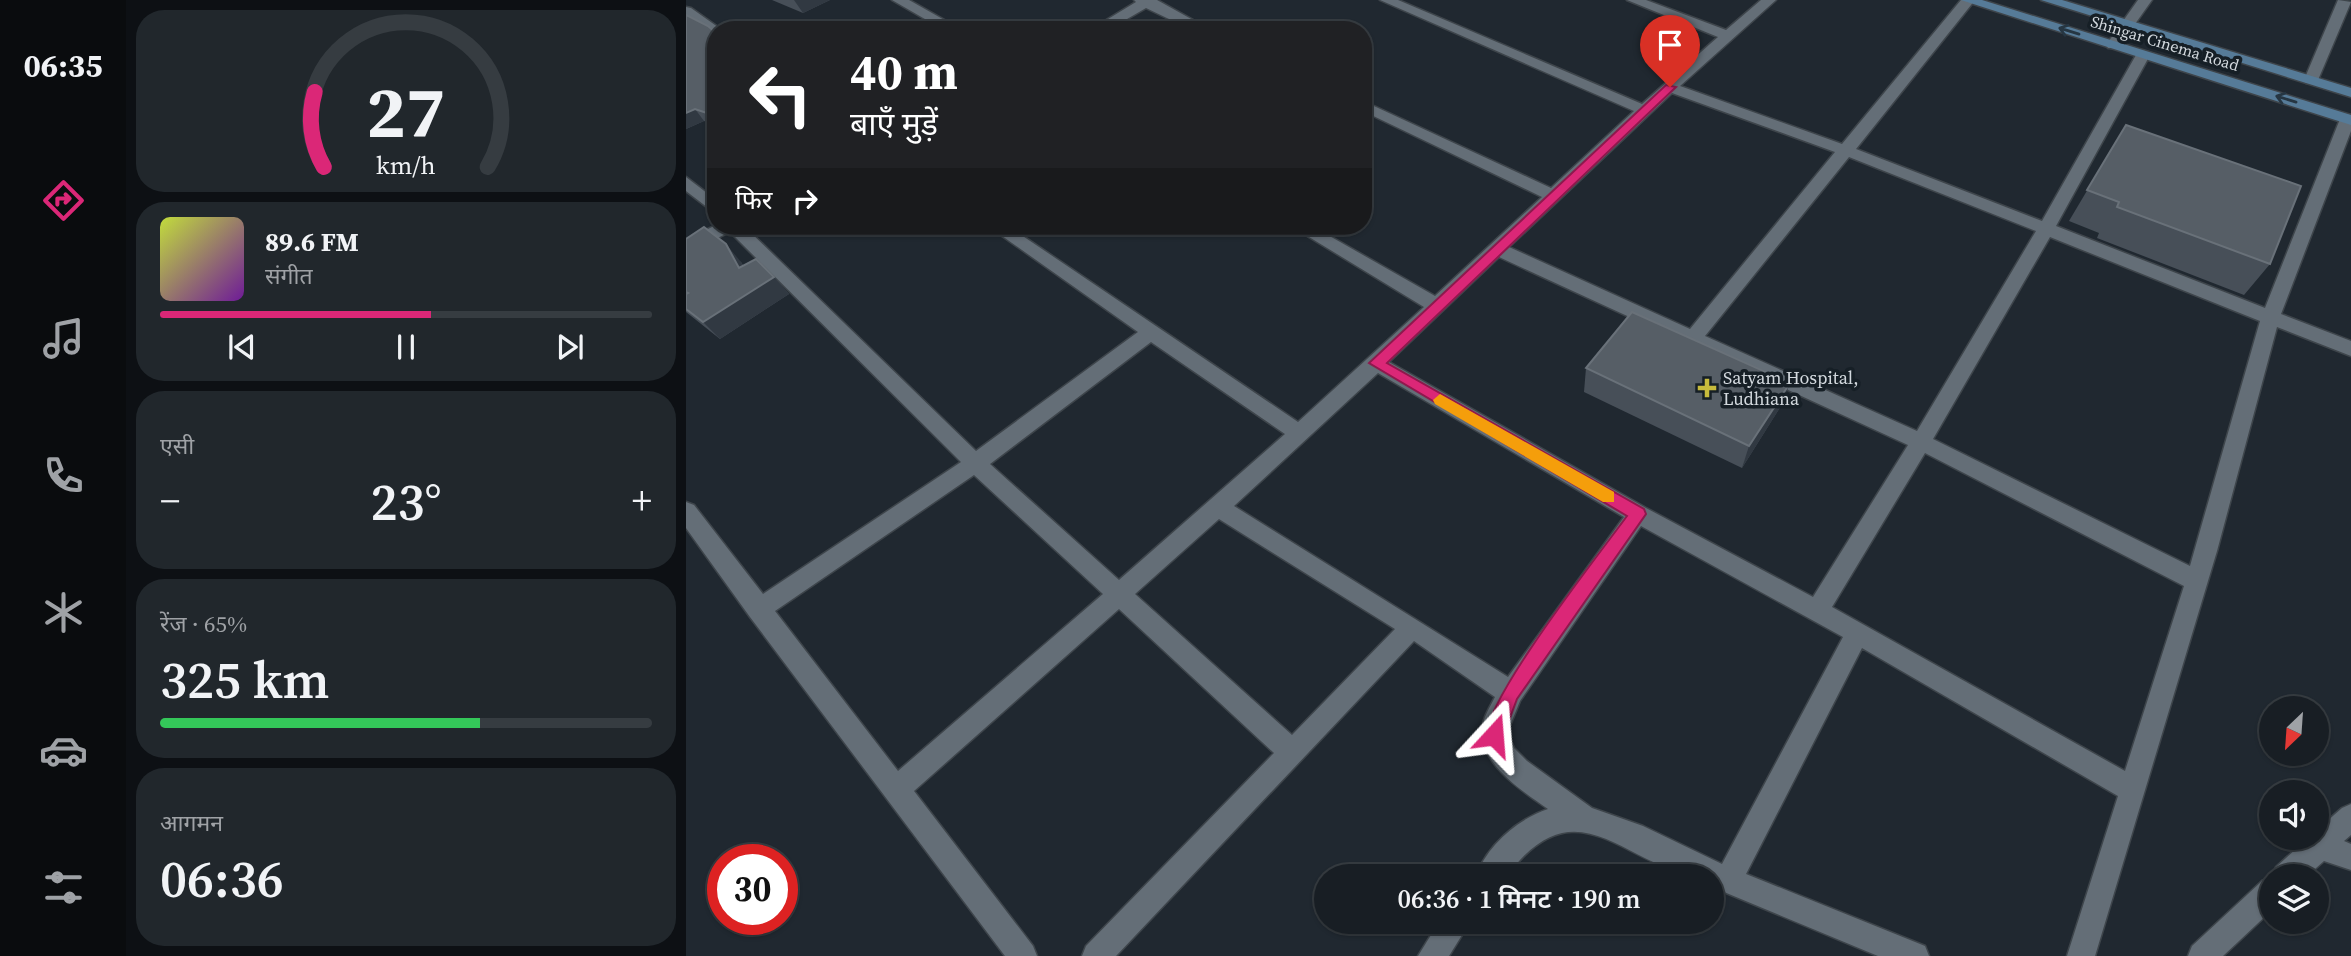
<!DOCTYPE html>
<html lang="hi">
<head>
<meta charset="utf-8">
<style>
  body { margin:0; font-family:"Source Serif 4","Noto Sans Devanagari",serif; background:#21272c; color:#f1f3f6; height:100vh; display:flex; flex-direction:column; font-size:26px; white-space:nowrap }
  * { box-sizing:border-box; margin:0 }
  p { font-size:23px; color:#9fa2a6 }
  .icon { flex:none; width:38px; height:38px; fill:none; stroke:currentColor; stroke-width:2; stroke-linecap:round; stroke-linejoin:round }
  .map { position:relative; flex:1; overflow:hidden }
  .panel { display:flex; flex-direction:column; gap:10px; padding:10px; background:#0d1014; width:560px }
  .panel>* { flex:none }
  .banner { position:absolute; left:21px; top:21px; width:665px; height:214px; border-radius:28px; box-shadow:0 2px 5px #0004,0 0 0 2px #363c41; background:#202124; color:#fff; overflow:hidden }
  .needle { width:46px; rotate:205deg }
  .tools { position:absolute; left:1573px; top:696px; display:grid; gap:14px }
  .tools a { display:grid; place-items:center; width:70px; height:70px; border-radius:50%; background:#181e24; box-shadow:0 2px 5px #0004,0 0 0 2px #363c41; font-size:35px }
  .speed { position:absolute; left:21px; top:844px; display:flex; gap:14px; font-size:35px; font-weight:700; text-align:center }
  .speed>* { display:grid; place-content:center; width:91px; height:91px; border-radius:50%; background:#181e24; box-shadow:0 2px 5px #0004,0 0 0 2px #363c41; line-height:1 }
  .speed .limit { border:10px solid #d22; background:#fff; color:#111 }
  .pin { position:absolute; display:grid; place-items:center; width:60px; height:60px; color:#fff; margin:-72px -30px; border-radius:50% 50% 50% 0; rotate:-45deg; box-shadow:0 0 7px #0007 }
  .pin .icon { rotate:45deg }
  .me { position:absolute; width:77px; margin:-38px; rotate:19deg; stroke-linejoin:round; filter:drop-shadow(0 0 5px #0008) }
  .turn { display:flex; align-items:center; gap:24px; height:147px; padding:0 28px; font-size:32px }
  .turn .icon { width:91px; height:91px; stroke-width:2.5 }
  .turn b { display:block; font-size:49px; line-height:60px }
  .then { display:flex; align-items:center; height:66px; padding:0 28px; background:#0003; gap:14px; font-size:26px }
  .big { font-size:52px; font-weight:600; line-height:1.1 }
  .panel .widget { flex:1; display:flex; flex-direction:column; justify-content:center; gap:10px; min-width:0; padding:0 24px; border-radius:28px; background:#21272c }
  .panel .dial { align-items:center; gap:0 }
  .dial svg { height:182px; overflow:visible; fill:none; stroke:#363c41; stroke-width:7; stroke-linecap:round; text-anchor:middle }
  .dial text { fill:#f1f3f6; stroke:none }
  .song { display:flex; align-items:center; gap:21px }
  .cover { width:84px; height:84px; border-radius:10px; background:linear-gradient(135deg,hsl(70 70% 55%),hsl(280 70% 35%)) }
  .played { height:7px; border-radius:4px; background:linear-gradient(90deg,#db2777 55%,#363c41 55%) }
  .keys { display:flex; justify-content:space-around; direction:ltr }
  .heat { display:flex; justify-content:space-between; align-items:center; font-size:38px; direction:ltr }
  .charge { height:10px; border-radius:5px; background:linear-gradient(90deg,#34c759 65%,#363c41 0) }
  .trip { position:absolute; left:628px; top:864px; width:410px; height:70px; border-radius:35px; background:#181e24; box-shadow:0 2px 5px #0004,0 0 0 2px #363c41; font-weight:600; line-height:70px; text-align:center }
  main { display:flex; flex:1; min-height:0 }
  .menu { display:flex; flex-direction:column; width:126px; justify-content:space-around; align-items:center; background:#0a0c0e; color:#9fa2a6 }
  .menu .icon { width:49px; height:49px }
  .menu .selected { color:#db2777 }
  .menu b { font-size:32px; color:#f1f3f6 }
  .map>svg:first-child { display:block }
</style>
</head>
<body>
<main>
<nav class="menu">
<b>06:35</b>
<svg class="icon selected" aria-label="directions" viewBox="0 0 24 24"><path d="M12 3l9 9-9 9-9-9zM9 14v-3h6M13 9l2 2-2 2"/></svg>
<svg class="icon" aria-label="music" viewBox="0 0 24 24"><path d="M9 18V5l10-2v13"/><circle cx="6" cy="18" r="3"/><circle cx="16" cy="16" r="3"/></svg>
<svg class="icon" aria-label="phone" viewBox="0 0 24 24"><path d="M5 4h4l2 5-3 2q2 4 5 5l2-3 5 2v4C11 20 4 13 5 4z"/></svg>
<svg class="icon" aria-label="climate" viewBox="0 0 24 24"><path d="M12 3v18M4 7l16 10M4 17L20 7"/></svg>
<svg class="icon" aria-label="car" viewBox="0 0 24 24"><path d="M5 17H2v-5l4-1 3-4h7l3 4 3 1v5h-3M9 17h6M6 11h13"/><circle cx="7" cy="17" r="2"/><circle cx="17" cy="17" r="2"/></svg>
<svg class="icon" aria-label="filters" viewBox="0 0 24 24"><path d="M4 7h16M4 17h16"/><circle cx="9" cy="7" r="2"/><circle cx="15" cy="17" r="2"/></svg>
</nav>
<section class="panel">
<div class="widget dial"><svg viewBox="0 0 100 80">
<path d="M14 69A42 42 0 1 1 86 69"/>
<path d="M14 69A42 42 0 0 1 10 36" stroke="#db2777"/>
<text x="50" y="56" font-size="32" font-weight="700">27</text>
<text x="50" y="72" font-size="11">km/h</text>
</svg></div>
<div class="widget">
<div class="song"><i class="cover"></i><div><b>89.6 FM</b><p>संगीत</p></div></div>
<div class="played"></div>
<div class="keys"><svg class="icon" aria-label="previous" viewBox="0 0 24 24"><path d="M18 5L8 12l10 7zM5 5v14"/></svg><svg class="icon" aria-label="pause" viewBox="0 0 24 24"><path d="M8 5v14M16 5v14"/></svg><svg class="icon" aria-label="next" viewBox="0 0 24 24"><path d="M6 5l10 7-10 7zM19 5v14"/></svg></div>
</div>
<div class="widget"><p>एसी</p>
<div class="heat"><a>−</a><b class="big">23°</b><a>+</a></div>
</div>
<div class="widget"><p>रेंज · 65%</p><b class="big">325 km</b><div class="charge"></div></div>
<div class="widget"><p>आगमन</p><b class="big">06:36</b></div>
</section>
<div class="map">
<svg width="1665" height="956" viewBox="0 0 1665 956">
  <rect width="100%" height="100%" fill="#202830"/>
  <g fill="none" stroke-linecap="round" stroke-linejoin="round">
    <defs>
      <g id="street">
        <polygon points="206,0 223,0 276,30 258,30"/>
        <polygon points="448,0 471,0 525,30 506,30 460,8 422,30 404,30 450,2"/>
        <path d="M694,0H712L956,104L1032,37L941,0H960L1040,30L1075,0H1090L994,86L1156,144L1275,0H1289L1170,149L1356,221L1450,55L1462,52L1464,55L1370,226L1579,308L1654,119L1665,115V131L1595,314L1665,341V356L1591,327L1531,551L1409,956H1381L1432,796L1176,648L1060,874L1239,946L1243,956H1192L1026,887V877C942,877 895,775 820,877H789C802,845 830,820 862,809C838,792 796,766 796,732C795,721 804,707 809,697L728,641L430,956H396L400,946L588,753L433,609L228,791L347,946L351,956H319L64,617L0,528V502L8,505L77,594L275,462L44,232L0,253V240L30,225L58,226L290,451L452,332L302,226H322L612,422L738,307L605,226H626L749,296L856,197L677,111V101L865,188L948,111ZM986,93L1149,152L1004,329L823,247ZM1163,157L1350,231L1231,431L1019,336ZM1364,237L1574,321L1504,566L1247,439ZM813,257L1222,445L1127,597L960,508L703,362ZM465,342L599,434L433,580L304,464ZM692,373L938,517L822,677L548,506ZM1239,453L1498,586L1439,771L1146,607ZM288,475L417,594L212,771L89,611ZM533,519L709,629L606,735L449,594ZM955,526L1157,637L1036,864L957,826L906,808L841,761L828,748L821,733L834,701Z"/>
        <polygon points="1452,0 1466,0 1432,48 1422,48 1420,45"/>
        <polygon points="1652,0 1665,2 1632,80 1630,83 1620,83 1618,80"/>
        <polygon points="0,7 5,8 36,30 30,30 30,35 25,34 0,17"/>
        <polygon points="0,177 30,200 30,214 0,191"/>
        <polygon points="1665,804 1665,835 1658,841 1665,844 1665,870 1638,861 1620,877 1586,877 1590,867 1622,838 1631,838 1631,830 1656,808"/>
        <polygon points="1586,877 1586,910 1537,956 1502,956 1506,946 1576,881"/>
        <polygon points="753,922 784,922 763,956 732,956"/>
      </g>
      <g id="secondary">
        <polygon points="1275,0 1296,0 1665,115 1665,125"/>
        <polygon points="1355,0 1376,0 1665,88 1665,97"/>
      </g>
    </defs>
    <use href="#street" stroke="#3e454b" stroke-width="3"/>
    <use href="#secondary" stroke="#3e454b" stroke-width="3"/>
    <use href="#street" fill="#646e77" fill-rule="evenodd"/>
    <use href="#secondary" fill="#567b98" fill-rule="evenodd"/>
  </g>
  <g fill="#474f58">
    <polygon points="86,0 144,0 117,13"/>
    <polygon points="30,33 30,125 18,121 0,129"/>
    <polygon points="1440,125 1584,264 1558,295 1411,238 1413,233 1383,221"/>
    <polygon points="0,239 55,262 57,265 88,277 103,294 34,339 0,312"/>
    <polygon points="900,368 1095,406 1056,468 898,392"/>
  </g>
  <g fill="#313942">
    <polygon points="108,0 144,0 117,13"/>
    <polygon points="9,109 18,121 0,129 0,113"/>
    <polygon points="40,244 55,262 68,285 53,268"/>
    <polygon points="88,277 103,294 34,339 17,322"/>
    <polygon points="1104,383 1095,406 1056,468 1063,446"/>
  </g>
  <g fill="#565e66" stroke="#697179" stroke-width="2">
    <polygon points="0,15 22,26 30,33 30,116 9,109 0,113"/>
    <polygon points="1440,125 1615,186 1584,264 1431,207 1433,202 1401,190"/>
    <polygon points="18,227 40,244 53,268 70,259 88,277 17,322 0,309 0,294 2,293 0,292 0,239"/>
    <polygon points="946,312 1104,383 1063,446 900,368"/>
  </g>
  <defs><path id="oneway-shaft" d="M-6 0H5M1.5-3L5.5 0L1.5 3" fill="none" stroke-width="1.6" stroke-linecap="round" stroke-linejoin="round" transform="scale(1.75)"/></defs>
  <g stroke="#263642">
    <use href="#oneway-shaft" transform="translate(1383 31) rotate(-163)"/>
    <use href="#oneway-shaft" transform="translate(1600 99) rotate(-163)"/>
  </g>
  <path fill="#db2777" stroke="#8e194d" stroke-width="2" d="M980,85L990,87L701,363L958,509L960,514L831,699L815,742L808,744L801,742C788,712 917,549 941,516L683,363Z"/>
  <polygon fill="#f59e0b" points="754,394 928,492 928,502 917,502 749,404 747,400"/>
  <path fill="#c7bb3c" stroke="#161f26" stroke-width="2.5" d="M1017.5 377.5h7v7h7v7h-7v7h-7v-7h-7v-7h7z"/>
  <g text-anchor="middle" stroke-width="7" stroke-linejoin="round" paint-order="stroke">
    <g font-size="16" fill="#d3d9de" stroke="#161f26">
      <text transform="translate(1479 43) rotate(17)" y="6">Shingar Cinema Road</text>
    </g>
    <g font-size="18" fill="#d3d9de" stroke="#161f26" text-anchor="start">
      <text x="1037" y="384">Satyam Hospital,<tspan x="1037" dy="21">Ludhiana</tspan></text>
    </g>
  </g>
</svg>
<div class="tools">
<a><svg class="needle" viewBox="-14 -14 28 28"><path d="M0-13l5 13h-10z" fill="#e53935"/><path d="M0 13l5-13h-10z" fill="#9fa2a6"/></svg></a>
<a><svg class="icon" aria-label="sound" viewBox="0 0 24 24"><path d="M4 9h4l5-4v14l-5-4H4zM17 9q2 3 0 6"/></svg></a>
<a><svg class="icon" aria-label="layers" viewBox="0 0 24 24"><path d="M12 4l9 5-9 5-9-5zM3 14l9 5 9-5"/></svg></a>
</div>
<div class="speed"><div class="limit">30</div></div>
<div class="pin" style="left:984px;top:87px;background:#d93025"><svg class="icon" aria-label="arrive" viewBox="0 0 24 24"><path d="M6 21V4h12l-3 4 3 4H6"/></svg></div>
<svg class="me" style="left:808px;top:735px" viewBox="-20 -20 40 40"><path d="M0-17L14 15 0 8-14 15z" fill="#db2777" stroke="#fff" stroke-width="4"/></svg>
<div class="trip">06:36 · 1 मिनट · 190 m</div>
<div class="banner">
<div class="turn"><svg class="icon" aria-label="left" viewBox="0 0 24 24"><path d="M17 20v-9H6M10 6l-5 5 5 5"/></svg><div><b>40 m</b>बाएँ मुड़ें</div></div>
<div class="then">फिर<svg class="icon" aria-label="right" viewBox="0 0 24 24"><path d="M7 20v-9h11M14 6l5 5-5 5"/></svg></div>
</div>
</div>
</main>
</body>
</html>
